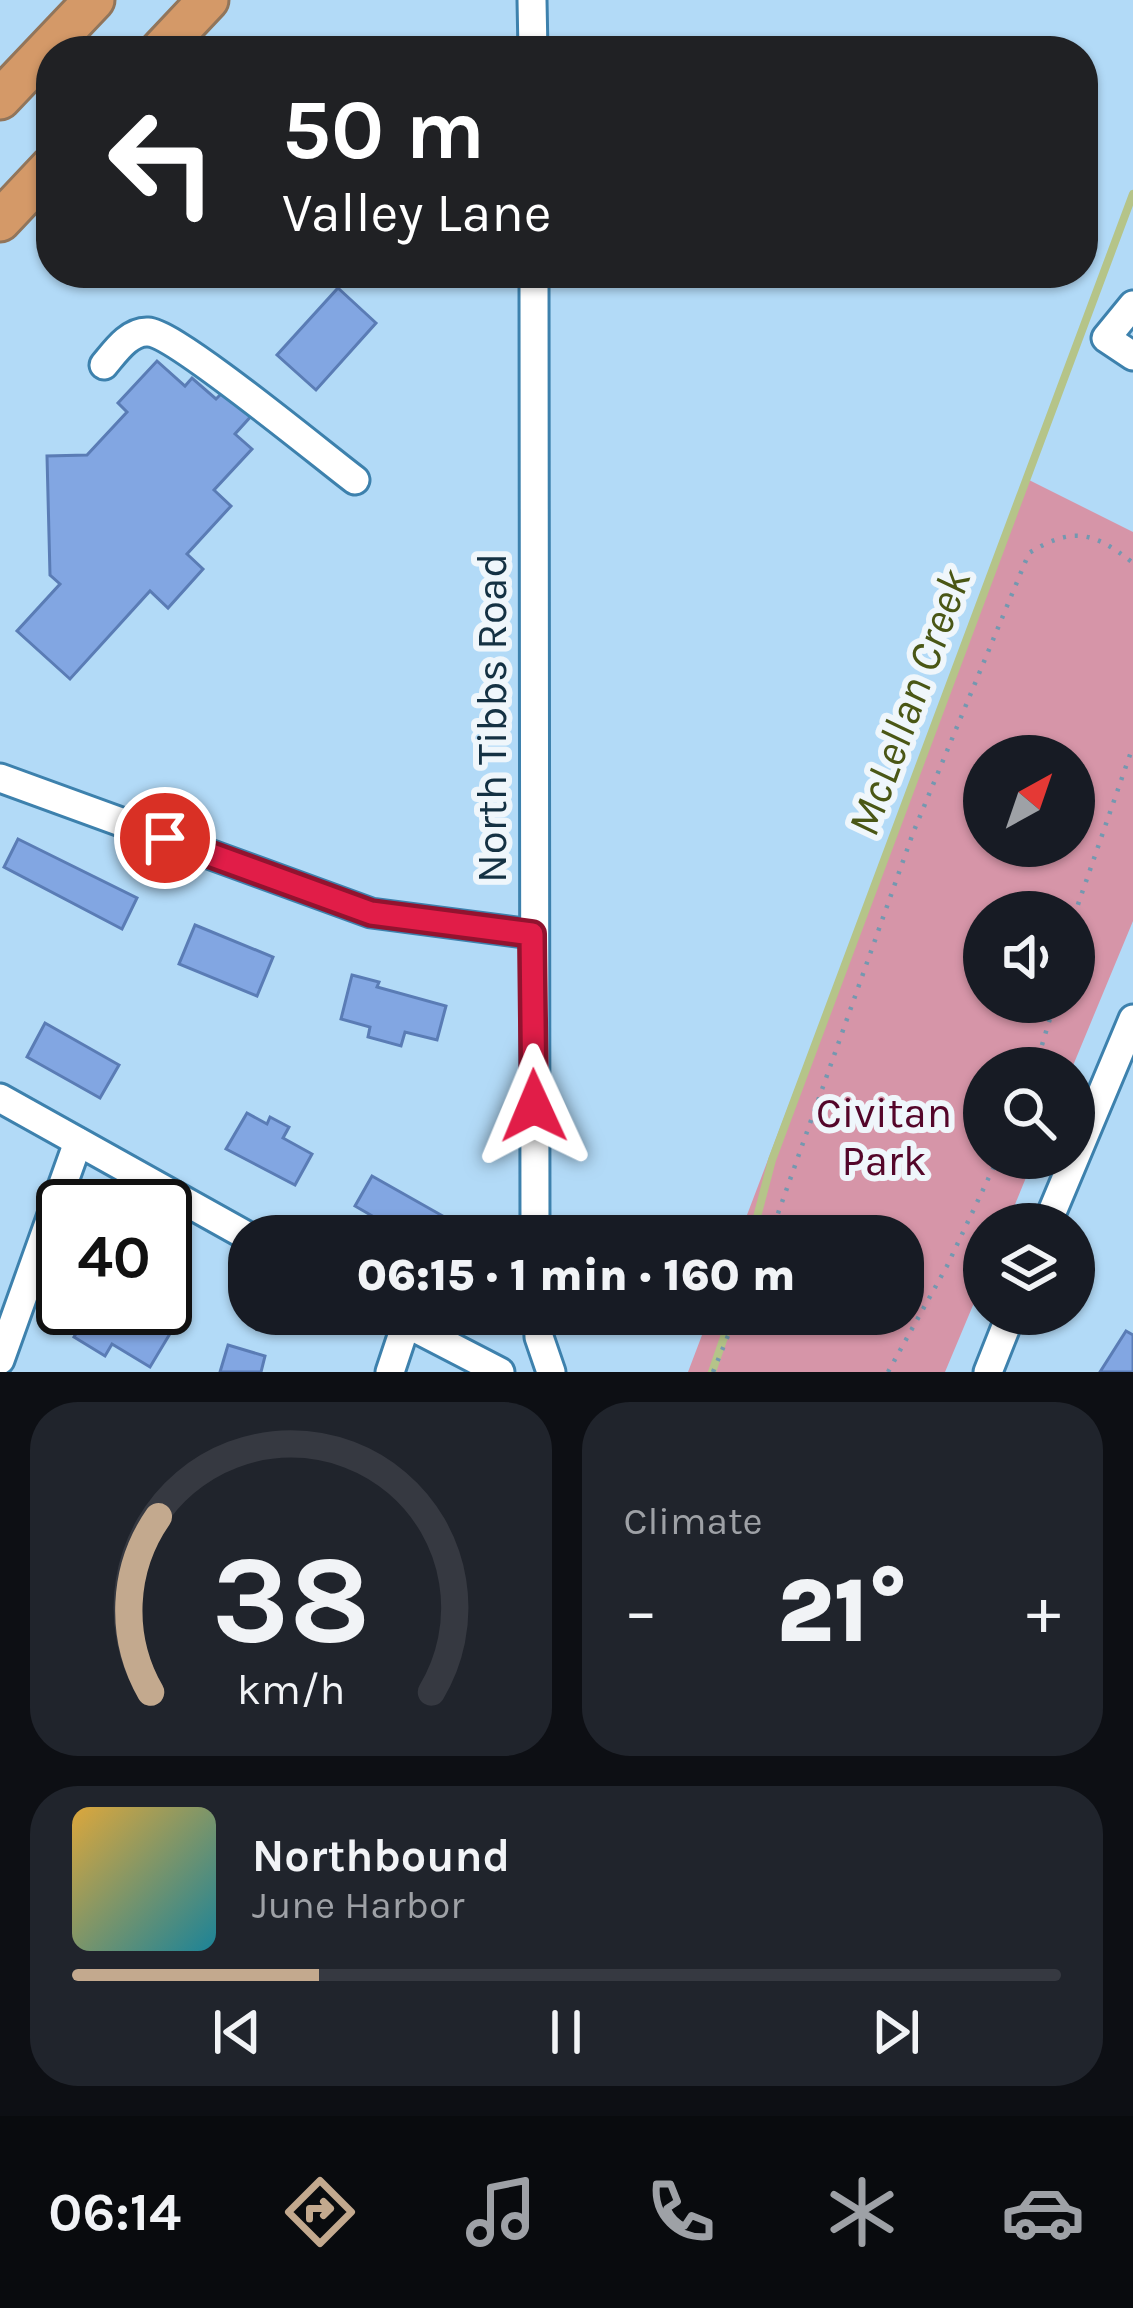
<!DOCTYPE html>
<html lang="en">
<head>
<meta charset="utf-8">
<style>
  body { margin:0; font-family:Karla,sans-serif; background:#20242c; color:#f1f3f6; height:100vh; display:flex; flex-direction:column; font-size:45px; white-space:nowrap }
  * { box-sizing:border-box; margin:0 }
  p { font-size:39px; color:#9ea1a6 }
  .icon { flex:none; width:66px; height:66px; fill:none; stroke:currentColor; stroke-width:2; stroke-linecap:round; stroke-linejoin:round }
  .map { position:relative; height:1372px; overflow:hidden }
  .side { display:flex; flex-direction:column; gap:30px; padding:30px; background:#0d0f14; flex:1 }
  .side>* { flex:none }
  .guide { position:absolute; left:36px; top:36px; width:1062px; height:252px; border-radius:48px; box-shadow:0 3px 9px #0004; background:#202124; color:#fff; overflow:hidden }
  .needle { width:78px; rotate:40deg }
  .controls { position:absolute; left:963px; top:735px; display:grid; gap:24px }
  .controls a { display:grid; place-items:center; width:132px; height:132px; border-radius:50%; background:#171b24; box-shadow:0 3px 9px #0004; font-size:60px }
  .speed { position:absolute; left:36px; top:1179px; display:flex; gap:24px; font-size:60px; font-weight:700; text-align:center }
  .speed>* { display:grid; place-content:center; width:156px; height:156px; border-radius:50%; background:#171b24; box-shadow:0 3px 9px #0004; line-height:1 }
  .speed .limit { border:6px solid #111; border-radius:18px; background:#fff; color:#111 }
  .pin { position:absolute; display:grid; place-items:center; width:102px; height:102px; color:#fff; margin:-51px; border:6px solid #fff; border-radius:50%; box-shadow:0 3px 12px #0007 }
  .me { position:absolute; width:132px; margin:-66px; rotate:359deg; stroke-linejoin:round; filter:drop-shadow(0 0 9px #0008) }
  .turn { display:flex; align-items:center; gap:42px; height:252px; padding:0 48px; font-size:54px }
  .turn .icon { width:156px; height:156px; stroke-width:2.5 }
  .turn b { display:block; font-size:84px; line-height:102px }
  .big { font-size:90px; font-weight:800; line-height:1.1 }
  .side .card { flex:1; display:flex; flex-direction:column; justify-content:center; gap:18px; min-width:0; padding:0 42px; border-radius:48px; background:#20242c }
  .side .dial { align-items:center; gap:0 }
  .dial svg { height:312px; overflow:visible; fill:none; stroke:#363941; stroke-width:7; stroke-linecap:round; text-anchor:middle }
  .dial text { fill:#f1f3f6; stroke:none }
  .song { display:flex; align-items:center; gap:36px }
  .cover { width:144px; height:144px; border-radius:18px; background:linear-gradient(135deg,hsl(40 70% 55%),hsl(190 70% 35%)) }
  .played { height:12px; border-radius:6px; background:linear-gradient(90deg,#c3a98e 25%,#363941 25%) }
  .keys { display:flex; justify-content:space-around; direction:ltr }
  .heat { display:flex; justify-content:space-between; align-items:center; font-size:66px; direction:ltr }
  .side .tiles { flex:1; display:grid; gap:30px; grid-template-columns:1fr 1fr }
  .card:last-child { grid-column:span 2 }
  .trip { position:absolute; left:228px; top:1215px; width:696px; height:120px; border-radius:48px; background:#171b24; box-shadow:0 3px 9px #0004; font-weight:800; line-height:120px; text-align:center }
  .menu { display:flex; height:192px; justify-content:space-around; align-items:center; background:#090b0e; color:#9ea1a6 }
  .menu .icon { width:84px; height:84px }
  .menu .on { color:#c3a98e }
  .menu b { font-size:54px; color:#f1f3f6 }
  .map>svg:first-child { display:block }
</style>
</head>
<body>
<div class="map">
<svg width="1133" height="1372" viewBox="0 0 1133 1372">
  <rect width="100%" height="100%" fill="#b2daf7"/>
  <path fill="#d695a8" fill-rule="evenodd" d="M1027,479L1133,532V921L1072,1068H984V1158H1034L1007,1224H984V1279L945,1372H688L710,1314H903V1236H739ZM984,756H1074V846H984ZM984,912H1074V1002H984Z"/>
  <g fill="none" stroke-linecap="round" stroke-linejoin="round">
    <g stroke="#b5c489" stroke-width="8">
      <polyline points="752,1236 772,1160 1133,194"/>
      <polyline points="712,1372 732,1314"/>
    </g>
  </g>
  <g fill="#82a6e2" stroke="#5a7cb5" stroke-width="3">
    <polygon points="338,288 376,323 316,390 277,355"/>
    <polygon points="157,361 185,386 192,378 216,399 226,389 253,414 235,434 252,449 214,490 231,506 187,554 203,569 168,608 150,591 70,679 17,631 60,584 50,575 47,456 87,455 127,412 118,403"/>
    <polygon points="18,839 137,898 122,929 4,867"/>
    <polygon points="195,925 273,957 257,996 179,964"/>
    <polygon points="352,975 379,982 377,987 446,1006 437,1040 405,1032 401,1046 368,1037 370,1027 341,1019"/>
    <polygon points="45,1023 119,1065 100,1098 27,1057"/>
    <polygon points="247,1113 267,1124 270,1117 289,1127 283,1138 312,1154 295,1185 226,1149"/>
    <polygon points="372,1176 464,1228 460,1236 374,1234 381,1221 355,1206"/>
    <polygon points="91,1308 154,1308 177,1322 150,1367 112,1344 105,1356 74,1337"/>
    <polygon points="1126,1331 1133,1335 1133,1372 1100,1372"/>
    <polygon points="228,1345 265,1356 261,1372 220,1372"/>
  </g>
  <g fill="none" stroke-linecap="round" stroke-linejoin="round">
    <defs>
      <g id="minor">
        <polyline points="532,0 533,51"/>
        <polyline points="534,273 535,1236"/>
        <polyline points="1133,305 1106,338 1133,356"/>
        <path d="M104,365C115,352 129,331 148,332C175,333 323,456 355,480"/>
        <polyline points="0,778 371,913 532,934"/>
        <polyline points="0,1098 249,1237"/>
        <polyline points="1047,1224 1133,1019"/>
        <polyline points="388,1314 500,1372"/>
        <polyline points="538,1314 539,1337 551,1372"/>
        <polyline points="0,1360 78,1142"/>
        <polyline points="390,1372 406,1324"/>
        <polyline points="988,1372 1011,1314"/>
      </g>
      <g id="highway">
        <polyline points="160,51 208,0"/>
        <polyline points="0,99 94,0"/>
        <polyline points="0,221 51,167"/>
      </g>
    </defs>
    <use href="#minor" stroke="#3d81ad" stroke-width="33"/>
    <use href="#highway" stroke="#91755b" stroke-width="45"/>
    <g stroke="#7498b0" stroke-width="4.5" stroke-dasharray="3 9" stroke-linecap="butt">
      <polyline points="1074,916 1133,746"/>
      <polyline points="1035,1068 1055,1002"/>
      <path d="M770,1236L913,833L1029,553C1073,526 1094,532 1133,563"/>
      <polyline points="713,1372 737,1314"/>
      <polyline points="888,1372 947,1266 998,1158"/>
    </g>
    <use href="#minor" stroke="#fff" stroke-width="27"/>
    <use href="#highway" stroke="#d49968" stroke-width="39"/>
  </g>
  <g fill="none" stroke-linecap="round" stroke-linejoin="round">
    <defs>
      <polyline id="route" points="165,838 371,913 532,934 534,1106"/>
    </defs>
    <use href="#route" stroke="#92132f" stroke-width="30"/>
    <use href="#route" stroke="#e11d48" stroke-width="21"/>
  </g>
  <g text-anchor="middle" stroke-width="12" stroke-linejoin="round" paint-order="stroke">
    <g font-size="42" fill="#143143" stroke="#eff6fb">
      <text transform="translate(491 718) rotate(-90)" y="15">North Tibbs Road</text>
    </g>
    <g font-size="42" fill="#54062a" stroke="#eff6fb">
      <text x="884" y="1127">Civitan<tspan x="884" dy="48">Park</tspan></text>
    </g>
    <g font-size="45" font-style="italic" fill="#4a5715" stroke="#eff6fb">
      <text transform="translate(908 702) rotate(-70)" y="16">McLellan Creek</text>
    </g>
  </g>
</svg>
<div class="controls">
<a><svg class="needle" viewBox="-14 -14 28 28"><path d="M0-13l5 13h-10z" fill="#e53935"/><path d="M0 13l5-13h-10z" fill="#9ea1a6"/></svg></a>
<a><svg class="icon" aria-label="sound" viewBox="0 0 24 24"><path d="M4 9h4l5-4v14l-5-4H4zM17 9q2 3 0 6"/></svg></a>
<a><svg class="icon" aria-label="search" viewBox="0 0 24 24"><circle cx="10" cy="10" r="6"/><path d="M15 15l6 6"/></svg></a>
<a><svg class="icon" aria-label="layers" viewBox="0 0 24 24"><path d="M12 4l9 5-9 5-9-5zM3 14l9 5 9-5"/></svg></a>
</div>
<div class="speed"><div class="limit">40</div></div>
<div class="pin" style="left:165px;top:838px;background:#d93025"><svg class="icon" aria-label="arrive" viewBox="0 0 24 24"><path d="M6 21V4h12l-3 4 3 4H6"/></svg></div>
<svg class="me" style="left:534px;top:1106px" viewBox="-20 -20 40 40"><path d="M0-17L14 15 0 8-14 15z" fill="#e11d48" stroke="#fff" stroke-width="4"/></svg>
<div class="trip">06:15 · 1 min · 160 m</div>
<div class="guide">
<div class="turn"><svg class="icon" aria-label="left" viewBox="0 0 24 24"><path d="M17 20v-9H6M10 6l-5 5 5 5"/></svg><div><b>50 m</b>Valley Lane</div></div>
</div>
</div>
<section class="side">
<div class="tiles">
<div class="card dial"><svg viewBox="0 0 100 80">
<path d="M14 69A42 42 0 1 1 86 69"/>
<path d="M14 69A42 42 0 0 1 16 24" stroke="#c3a98e"/>
<text x="50" y="56" font-size="32" font-weight="700">38</text>
<text x="50" y="72" font-size="11">km/h</text>
</svg></div>
<div class="card"><p>Climate</p>
<div class="heat"><a>−</a><b class="big">21°</b><a>+</a></div>
</div>
<div class="card">
<div class="song"><i class="cover"></i><div><b>Northbound</b><p>June Harbor</p></div></div>
<div class="played"></div>
<div class="keys"><svg class="icon" aria-label="previous" viewBox="0 0 24 24"><path d="M18 5L8 12l10 7zM5 5v14"/></svg><svg class="icon" aria-label="pause" viewBox="0 0 24 24"><path d="M8 5v14M16 5v14"/></svg><svg class="icon" aria-label="next" viewBox="0 0 24 24"><path d="M6 5l10 7-10 7zM19 5v14"/></svg></div>
</div>
</div>
</section>
<nav class="menu">
<b>06:14</b>
<svg class="icon on" aria-label="directions" viewBox="0 0 24 24"><path d="M12 3l9 9-9 9-9-9zM9 14v-3h6M13 9l2 2-2 2"/></svg>
<svg class="icon" aria-label="music" viewBox="0 0 24 24"><path d="M9 18V5l10-2v13"/><circle cx="6" cy="18" r="3"/><circle cx="16" cy="16" r="3"/></svg>
<svg class="icon" aria-label="phone" viewBox="0 0 24 24"><path d="M5 4h4l2 5-3 2q2 4 5 5l2-3 5 2v4C11 20 4 13 5 4z"/></svg>
<svg class="icon" aria-label="climate" viewBox="0 0 24 24"><path d="M12 3v18M4 7l16 10M4 17L20 7"/></svg>
<svg class="icon" aria-label="car" viewBox="0 0 24 24"><path d="M5 17H2v-5l4-1 3-4h7l3 4 3 1v5h-3M9 17h6M6 11h13"/><circle cx="7" cy="17" r="2"/><circle cx="17" cy="17" r="2"/></svg>
</nav>
</body>
</html>
